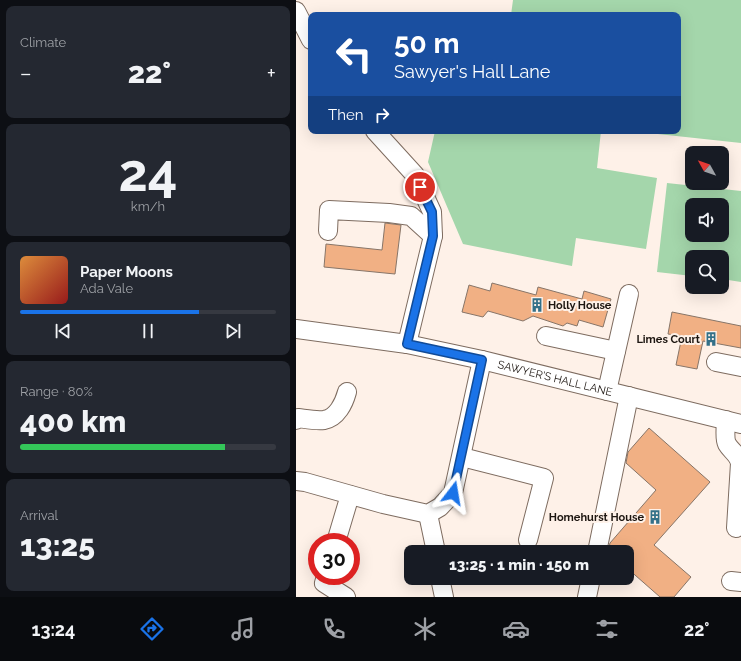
<!DOCTYPE html>
<html lang="en">
<head>
<meta charset="utf-8">
<style>
  body { margin:0; font-family:Raleway,sans-serif; background:#242831; color:#f1f3f6; height:100vh; display:flex; flex-direction:column; font-size:15px; white-space:nowrap }
  * { box-sizing:border-box; margin:0 }
  p { font-size:13px; color:#9ea1a6 }
  .icon { flex:none; width:22px; height:22px; fill:none; stroke:currentColor; stroke-width:2; stroke-linecap:round; stroke-linejoin:round }
  .map { position:relative; flex:1; overflow:hidden }
  .drawer { display:flex; flex-direction:column; gap:6px; padding:6px; background:#0d0f14; width:296px }
  .drawer>* { flex:none }
  .top-card { position:absolute; left:12px; top:12px; width:373px; height:122px; border-radius:8px; box-shadow:0 4px 16px #0002; background:#1a4fa0; color:#fff; overflow:hidden }
  .needle { width:26px; rotate:310deg }
  .controls { position:absolute; left:389px; top:146px; display:grid; gap:8px }
  .controls a { display:grid; place-items:center; width:44px; height:44px; border-radius:8px; background:#171b24; box-shadow:0 4px 16px #0002; font-size:20px }
  .speed { position:absolute; left:12px; top:533px; display:flex; gap:8px; font-size:20px; font-weight:700; text-align:center }
  .speed>* { display:grid; place-content:center; width:52px; height:52px; border-radius:50%; background:#171b24; box-shadow:0 4px 16px #0002; line-height:1 }
  .speed .limit { border:6px solid #d22; background:#fff; color:#111 }
  .pin { position:absolute; display:grid; place-items:center; width:34px; height:34px; color:#fff; margin:-17px; border:2px solid #fff; border-radius:50%; box-shadow:0 1px 4px #0007 }
  .me { position:absolute; width:44px; margin:-22px; rotate:14deg; stroke-linejoin:round; filter:drop-shadow(0 0 3px #0008) }
  .turn { display:flex; align-items:center; gap:14px; height:84px; padding:0 20px; font-size:18px }
  .turn .icon { width:52px; height:52px; stroke-width:2.5 }
  .turn b { display:block; font-size:28px; line-height:34px }
  .then { display:flex; align-items:center; height:38px; padding:0 20px; background:#0003; gap:8px; font-size:15px }
  .big { font-size:30px; font-weight:800; line-height:1.1 }
  .drawer .tile { flex:1; display:flex; flex-direction:column; justify-content:center; gap:6px; min-width:0; padding:0 14px; border-radius:8px; background:#242831 }
  .drawer .dial { align-items:center; gap:0 }
  .dial b { font-size:52px; line-height:1 }
  .song { display:flex; align-items:center; gap:12px }
  .cover { width:48px; height:48px; border-radius:6px; background:linear-gradient(135deg,hsl(30 70% 55%),hsl(0 70% 35%)) }
  .played { height:4px; border-radius:2px; background:linear-gradient(90deg,#1a73e8 70%,#363941 70%) }
  .keys { display:flex; justify-content:space-around; direction:ltr }
  .heat { display:flex; justify-content:space-between; align-items:center; font-size:22px; direction:ltr }
  .charge { height:6px; border-radius:3px; background:linear-gradient(90deg,#34c759 80%,#363941 0) }
  .trip { position:absolute; left:108px; top:545px; width:230px; height:40px; border-radius:8px; background:#171b24; box-shadow:0 4px 16px #0002; font-weight:800; line-height:40px; text-align:center }
  .dock { display:flex; height:64px; justify-content:space-around; align-items:center; background:#090b0e; color:#9ea1a6 }
  .dock .icon { width:28px; height:28px }
  .dock .current { color:#1a73e8 }
  .dock b { font-size:18px; color:#f1f3f6 }
  main { display:flex; flex:1; min-height:0 }
  .map>svg:first-child { display:block }
</style>
</head>
<body>
<main>
<section class="drawer">
<div class="tile"><p>Climate</p>
<div class="heat"><a>−</a><b class="big">22°</b><a>+</a></div>
</div>
<div class="tile dial"><b>24</b><p>km/h</p></div>
<div class="tile">
<div class="song"><i class="cover"></i><div><b>Paper Moons</b><p>Ada Vale</p></div></div>
<div class="played"></div>
<div class="keys"><svg class="icon" aria-label="previous" viewBox="0 0 24 24"><path d="M18 5L8 12l10 7zM5 5v14"/></svg><svg class="icon" aria-label="pause" viewBox="0 0 24 24"><path d="M8 5v14M16 5v14"/></svg><svg class="icon" aria-label="next" viewBox="0 0 24 24"><path d="M6 5l10 7-10 7zM19 5v14"/></svg></div>
</div>
<div class="tile"><p>Range · 80%</p><b class="big">400 km</b><div class="charge"></div></div>
<div class="tile"><p>Arrival</p><b class="big">13:25</b></div>
</section>
<div class="map">
<svg width="445" height="597" viewBox="0 0 445 597">
  <rect width="100%" height="100%" fill="#fef1e8"/>
  <g fill="#a4d6ab" fill-rule="evenodd">
    <polygon points="217,0 445,0 445,143 334,131 382,131 382,15 215,15"/>
    <polygon points="139,131 305,131 301,168 361,178 350,249 280,238 276,266 167,244 132,162"/>
    <path d="M371,183L445,191V282L426,279V257H396V276L361,272ZM396,205H426V235H396Z"/>
  </g>
  <g fill="#f1b084" stroke="#877568">
    <polygon points="89,223 105,225 99,274 28,267 30,244 86,250"/>
    <polygon points="196,283 240,295 242,287 286,299 288,291 315,299 307,327 283,320 281,326 271,323 267,326 237,316 227,321 192,311 187,317 166,312 173,285 194,291"/>
    <polygon points="376,312 445,326 445,348 407,341 401,369 380,365 386,336 372,334"/>
    <polygon points="353,428 414,482 358,545 395,577 378,597 364,597 331,568 331,552 312,552 314,543 360,490 330,463 332,452"/>
  </g>
  <g fill="none" stroke-linecap="round" stroke-linejoin="round">
    <defs>
      <g id="minor">
        <polyline points="0,11 15,40"/>
        <polyline points="79,131 119,175 136,212 137,236 111,344"/>
        <polyline points="32,231 33,210 93,213 115,216 137,236"/>
        <path id="s1" d="M0,329L111,344L186,360L445,424"/>
        <polyline points="250,336 320,351"/>
        <polyline points="420,362 445,367"/>
        <polyline points="311,391 333,294"/>
        <path d="M0,420L2,418C10,419 20,421 28,420C41,418 48,403 51,392"/>
        <path d="M430,420C430,427 428,438 431,444C435,451 442,454 444,463L440,528"/>
        <polyline points="166,457 248,478 232,540"/>
        <polyline points="0,481 9,482 87,504 132,514 144,507 157,493 186,360"/>
        <polyline points="132,514 140,552"/>
        <polyline points="40,542 54,495"/>
        <polyline points="301,552 333,396"/>
        <polyline points="30,576 28,583 50,597"/>
        <polyline points="144,578 148,597"/>
        <polyline points="435,581 445,582"/>
        <polyline points="291,597 295,578"/>
      </g>
    </defs>
    <use href="#minor" stroke="#7e6c60" stroke-width="20"/>
    <use href="#minor" stroke="#fff" stroke-width="18"/>
  </g>
  <g fill="none" stroke-linecap="round" stroke-linejoin="round">
    <defs>
      <polyline id="route" points="124,187 136,212 137,236 111,344 186,360 157,493"/>
    </defs>
    <use href="#route" stroke="#114b97" stroke-width="10"/>
    <use href="#route" stroke="#1a73e8" stroke-width="7"/>
  </g>
  <defs>
    <symbol id="building-bare" viewBox="-9 -9 18 18"><path d="M-4-6H4V6H1V3H-1V6H-4ZM-2.5-4.3h1.7v1.8h-1.7ZM.8-4.3h1.7v1.8H.8ZM-2.5-1h1.7V.8h-1.7ZM.8-1h1.7V.8H.8Z" fill="#347088" stroke="#fef1e8" stroke-width="2.5" paint-order="stroke"/></symbol>
  </defs>
  <g fill-rule="evenodd">
    <use href="#building-bare" x="231" y="295" width="20" height="20"/>
    <use href="#building-bare" x="405" y="329" width="20" height="20"/>
    <use href="#building-bare" x="349" y="507" width="20" height="20"/>
  </g>
  <g text-anchor="middle" stroke-width="4" stroke-linejoin="round" paint-order="stroke">
    <g font-size="11" font-weight="bold" fill="#1d1611" stroke="#fef1e8" text-anchor="end">
      <text x="252" y="309" text-anchor="start">Holly House</text>
      <text x="404" y="343">Limes Court</text>
      <text x="348" y="521">Homehurst House</text>
    </g>
    <g font-size="11" fill="#1d1611" stroke="#fef1e8">
      <text dy="4" stroke="none"><textPath href="#s1" startOffset="264">SAWYER'S HALL LANE</textPath></text>
    </g>
  </g>
</svg>
<div class="controls">
<a><svg class="needle" viewBox="-14 -14 28 28"><path d="M0-13l5 13h-10z" fill="#e53935"/><path d="M0 13l5-13h-10z" fill="#9ea1a6"/></svg></a>
<a><svg class="icon" aria-label="sound" viewBox="0 0 24 24"><path d="M4 9h4l5-4v14l-5-4H4zM17 9q2 3 0 6"/></svg></a>
<a><svg class="icon" aria-label="search" viewBox="0 0 24 24"><circle cx="10" cy="10" r="6"/><path d="M15 15l6 6"/></svg></a>
</div>
<div class="speed"><div class="limit">30</div></div>
<div class="pin" style="left:124px;top:187px;background:#d93025"><svg class="icon" aria-label="arrive" viewBox="0 0 24 24"><path d="M6 21V4h12l-3 4 3 4H6"/></svg></div>
<svg class="me" style="left:157px;top:493px" viewBox="-20 -20 40 40"><path d="M0-17L14 15 0 8-14 15z" fill="#1a73e8" stroke="#fff" stroke-width="4"/></svg>
<div class="trip">13:25 · 1 min · 150 m</div>
<div class="top-card">
<div class="turn"><svg class="icon" aria-label="left" viewBox="0 0 24 24"><path d="M17 20v-9H6M10 6l-5 5 5 5"/></svg><div><b>50 m</b>Sawyer's Hall Lane</div></div>
<div class="then">Then<svg class="icon" aria-label="right" viewBox="0 0 24 24"><path d="M7 20v-9h11M14 6l5 5-5 5"/></svg></div>
</div>
</div>
</main>
<nav class="dock">
<b>13:24</b>
<svg class="icon current" aria-label="directions" viewBox="0 0 24 24"><path d="M12 3l9 9-9 9-9-9zM9 14v-3h6M13 9l2 2-2 2"/></svg>
<svg class="icon" aria-label="music" viewBox="0 0 24 24"><path d="M9 18V5l10-2v13"/><circle cx="6" cy="18" r="3"/><circle cx="16" cy="16" r="3"/></svg>
<svg class="icon" aria-label="phone" viewBox="0 0 24 24"><path d="M5 4h4l2 5-3 2q2 4 5 5l2-3 5 2v4C11 20 4 13 5 4z"/></svg>
<svg class="icon" aria-label="climate" viewBox="0 0 24 24"><path d="M12 3v18M4 7l16 10M4 17L20 7"/></svg>
<svg class="icon" aria-label="car" viewBox="0 0 24 24"><path d="M5 17H2v-5l4-1 3-4h7l3 4 3 1v5h-3M9 17h6M6 11h13"/><circle cx="7" cy="17" r="2"/><circle cx="17" cy="17" r="2"/></svg>
<svg class="icon" aria-label="filters" viewBox="0 0 24 24"><path d="M4 7h16M4 17h16"/><circle cx="9" cy="7" r="2"/><circle cx="15" cy="17" r="2"/></svg>
<b>22°</b>
</nav>
</body>
</html>
